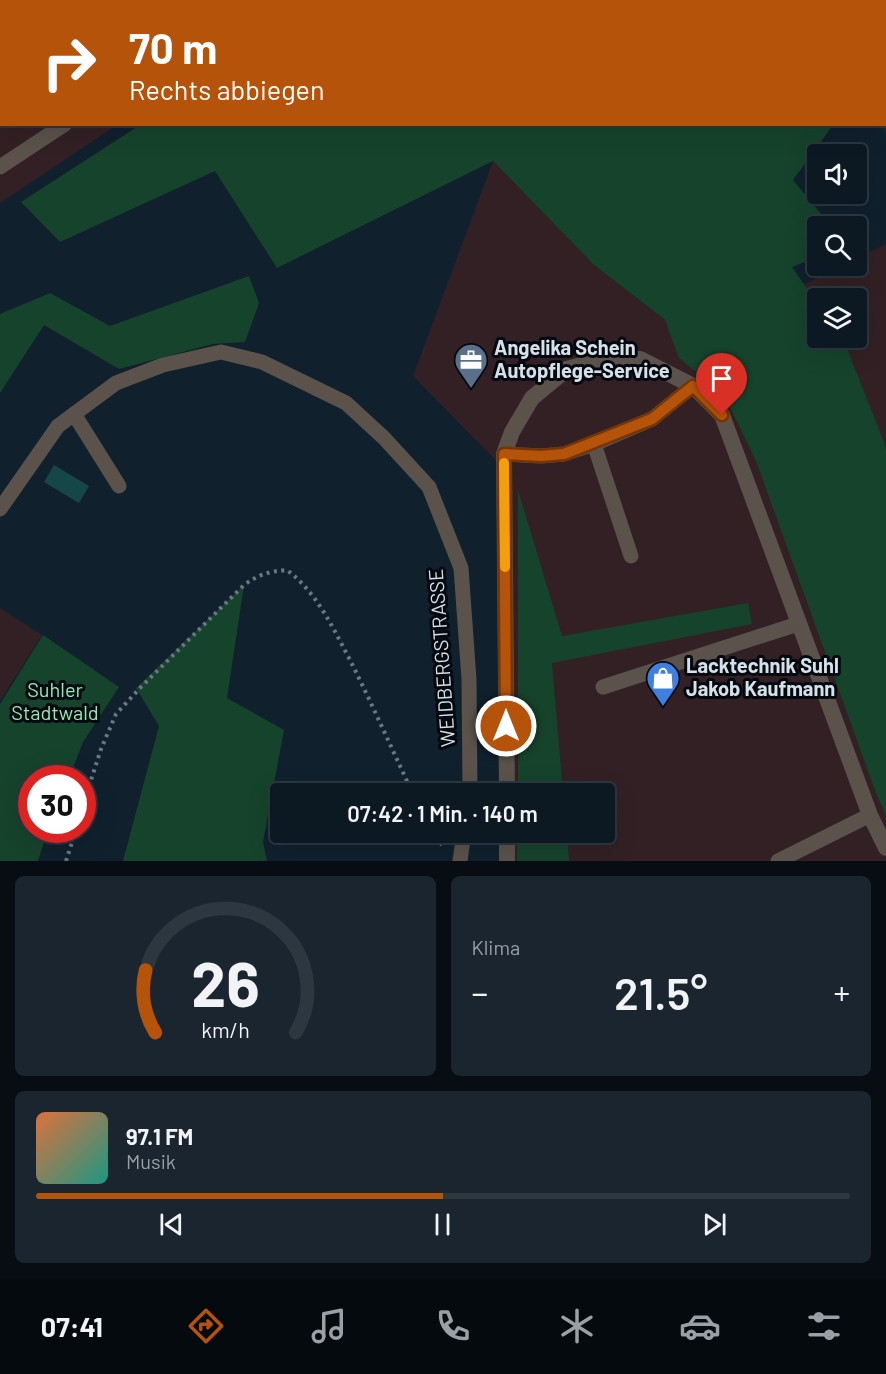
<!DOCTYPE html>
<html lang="de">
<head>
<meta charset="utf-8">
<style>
  body { margin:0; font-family:Barlow,sans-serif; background:#1a252f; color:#f1f3f6; height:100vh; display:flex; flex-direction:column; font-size:22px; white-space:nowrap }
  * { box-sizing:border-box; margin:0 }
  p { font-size:20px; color:#9aa0a5 }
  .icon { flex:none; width:33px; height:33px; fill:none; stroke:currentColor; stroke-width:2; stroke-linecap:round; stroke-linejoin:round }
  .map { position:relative; height:861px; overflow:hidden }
  .sheet { display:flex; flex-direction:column; gap:15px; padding:15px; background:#070d13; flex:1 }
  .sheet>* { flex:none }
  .hud { position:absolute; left:0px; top:0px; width:886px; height:126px; box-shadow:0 6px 24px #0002,0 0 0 2px #2c3740; background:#b45309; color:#fff; overflow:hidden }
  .buttons { position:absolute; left:807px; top:144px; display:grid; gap:12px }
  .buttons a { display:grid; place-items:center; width:60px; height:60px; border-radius:6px; background:#0c1822; box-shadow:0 6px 24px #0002,0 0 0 2px #2c3740; font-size:30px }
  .speed { position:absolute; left:18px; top:765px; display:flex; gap:12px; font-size:30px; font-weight:700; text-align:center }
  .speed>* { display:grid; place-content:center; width:78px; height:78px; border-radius:50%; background:#0c1822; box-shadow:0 6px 24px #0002,0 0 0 2px #2c3740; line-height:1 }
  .speed .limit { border:9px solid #d22; background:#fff; color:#111 }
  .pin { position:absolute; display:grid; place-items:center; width:51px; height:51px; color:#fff; margin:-62px -26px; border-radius:50% 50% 50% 0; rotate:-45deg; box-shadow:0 0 6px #0007 }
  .pin .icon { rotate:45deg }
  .me { position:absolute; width:66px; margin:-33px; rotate:0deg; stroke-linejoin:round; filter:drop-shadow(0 0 4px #0008) }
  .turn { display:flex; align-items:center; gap:21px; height:126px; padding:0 30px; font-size:27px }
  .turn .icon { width:78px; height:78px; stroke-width:2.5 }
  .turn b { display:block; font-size:42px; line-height:51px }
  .big { font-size:45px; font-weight:600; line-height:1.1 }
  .sheet .tile { flex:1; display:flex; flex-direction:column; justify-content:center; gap:9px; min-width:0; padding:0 21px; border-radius:9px; background:#1a252f }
  .sheet .dial { align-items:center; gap:0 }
  .dial svg { height:156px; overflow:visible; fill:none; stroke:#2c3740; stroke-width:7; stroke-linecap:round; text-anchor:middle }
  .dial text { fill:#f1f3f6; stroke:none }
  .song { display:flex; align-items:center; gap:18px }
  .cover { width:72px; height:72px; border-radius:9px; background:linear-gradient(135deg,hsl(20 70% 55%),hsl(170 70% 35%)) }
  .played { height:6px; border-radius:3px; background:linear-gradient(90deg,#b45309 50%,#2c3740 50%) }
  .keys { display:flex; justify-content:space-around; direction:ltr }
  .heat { display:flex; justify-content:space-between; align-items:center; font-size:33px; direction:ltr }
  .sheet .tiles { flex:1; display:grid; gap:15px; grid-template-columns:1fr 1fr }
  .tile:last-child { grid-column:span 2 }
  .trip { position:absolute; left:270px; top:783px; width:345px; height:60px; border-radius:6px; background:#0c1822; box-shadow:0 6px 24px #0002,0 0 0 2px #2c3740; font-weight:600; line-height:60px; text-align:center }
  .tabs { display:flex; height:96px; justify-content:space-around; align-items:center; background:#050a0e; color:#9aa0a5 }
  .tabs .icon { width:42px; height:42px }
  .tabs .current { color:#b45309 }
  .tabs b { font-size:27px; color:#f1f3f6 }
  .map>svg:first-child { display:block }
</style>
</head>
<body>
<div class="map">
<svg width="886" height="861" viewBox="0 0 886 861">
  <rect width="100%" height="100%" fill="#10202d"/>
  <g fill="#322024" fill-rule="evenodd">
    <polygon points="0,0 303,0 2,2 2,124 117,125 0,203"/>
    <polygon points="680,0 886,0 886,134 882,125 885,124 885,2"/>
    <path d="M493,161L593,264L689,339L842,266H856L857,258L886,244V861H503L512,833L604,832V794L512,793V477L413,376ZM818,298H856V338H818Z"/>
    <polygon points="0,608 42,635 0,701"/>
  </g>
  <g fill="#16432c">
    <polygon points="332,0 661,0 663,1 330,1"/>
    <polygon points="140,125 833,125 793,180 831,226 818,226 817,257 792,267 817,303 818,338 840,338 846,346 884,442 886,451 886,816 876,793 756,461 724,395 679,358 665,320 593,264 493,161 277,268 215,171 60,242 21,202"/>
    <polygon points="249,276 259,303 245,342 213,344 119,369 44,325 0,393 0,314 50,293 110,326"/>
    <polygon points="518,490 562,636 748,603 752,624 552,663 563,793 518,793"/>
    <polygon points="244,585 227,698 284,730 263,842 267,861 123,861 159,726 136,688"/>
    <polygon points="43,635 119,687 83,742 69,778 32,778 32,830 48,830 38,861 0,861 0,704"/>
    <polygon points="517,833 567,833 569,861 517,861"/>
  </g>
  <polygon fill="#154749" points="54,465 89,486 79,503 44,482"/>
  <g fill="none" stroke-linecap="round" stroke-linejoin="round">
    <g stroke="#6b7883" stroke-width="4" stroke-dasharray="3 4.5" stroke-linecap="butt">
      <path d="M82,808L101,749L116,714L141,687L244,585C258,575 269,571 287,570C317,593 332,626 350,660C372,704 392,749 413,794"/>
      <polyline points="431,832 442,845"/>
      <polyline points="66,861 76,830"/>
    </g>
    <g stroke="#5a524b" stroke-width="15">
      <polyline points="23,2 26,0"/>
      <polyline points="253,2 255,0"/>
      <polyline points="0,16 2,15"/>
      <polyline points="0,167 65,124"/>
      <polyline points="74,414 119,486"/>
      <polyline points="504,454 541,456 564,454 594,444"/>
      <polyline points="0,509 58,426 116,383 163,365 221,352 262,362 346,403 384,438 429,487 461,568 469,679 470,794"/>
      <polyline points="631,556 594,444 652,419 693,386"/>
      <polyline points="603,687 798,624"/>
      <polyline points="460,861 464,832"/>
      <polyline points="778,861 870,815"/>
    </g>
    <g stroke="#5a524b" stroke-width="16">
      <polyline points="868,0 869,2"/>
      <polyline points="885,41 886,43"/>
      <polyline points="507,794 504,454 512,432 532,398 567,369 606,358 640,359 693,386 722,415 870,815 886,848"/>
      <polyline points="507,832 507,861"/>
    </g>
  </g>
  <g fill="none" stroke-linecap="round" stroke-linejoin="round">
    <defs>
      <polyline id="route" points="506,726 504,454 541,456 564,454 652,419 693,386 722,415"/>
    </defs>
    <use href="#route" stroke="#753606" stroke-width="15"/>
    <use href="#route" stroke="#b45309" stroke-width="10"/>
    <polyline stroke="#f59e0b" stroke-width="10" points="504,463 505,567"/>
  </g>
  <defs>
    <symbol id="office-pin" viewBox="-11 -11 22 30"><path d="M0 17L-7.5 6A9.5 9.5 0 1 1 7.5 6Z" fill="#5c6f8a" stroke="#04090f"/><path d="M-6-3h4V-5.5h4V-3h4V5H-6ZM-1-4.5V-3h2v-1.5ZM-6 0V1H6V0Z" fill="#fff"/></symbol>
    <symbol id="shop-pin" viewBox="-11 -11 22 30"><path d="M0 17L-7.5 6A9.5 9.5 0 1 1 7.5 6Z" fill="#3f7fe0" stroke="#04090f"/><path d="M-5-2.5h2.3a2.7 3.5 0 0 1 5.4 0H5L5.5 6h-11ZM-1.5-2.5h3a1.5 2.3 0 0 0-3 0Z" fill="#fff"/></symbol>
  </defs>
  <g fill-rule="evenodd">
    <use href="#office-pin" x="452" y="341" width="38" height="52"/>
    <use href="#shop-pin" x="644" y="659" width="38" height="52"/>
  </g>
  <g text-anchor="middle" stroke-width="6" stroke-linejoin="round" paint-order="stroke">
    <g font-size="20" font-weight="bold" fill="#d6e0e9" stroke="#04090f" text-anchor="start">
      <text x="494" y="355">Angelika Schein<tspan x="494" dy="23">Autopflege-Service</tspan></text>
      <text x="686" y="673">Lacktechnik Suhl<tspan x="686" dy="23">Jakob Kaufmann</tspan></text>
    </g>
    <g font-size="20" fill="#d6e0e9" stroke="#04090f">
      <text transform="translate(442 658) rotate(-94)" y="7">WEIDBERGSTRASSE</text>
    </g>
    <g font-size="20" fill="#8eebb5" stroke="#04090f">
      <text x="55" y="697">Suhler<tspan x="55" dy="23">Stadtwald</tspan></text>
    </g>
  </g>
</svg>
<div class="buttons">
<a><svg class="icon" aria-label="sound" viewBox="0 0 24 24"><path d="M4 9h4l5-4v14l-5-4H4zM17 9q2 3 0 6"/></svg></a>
<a><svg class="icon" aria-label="search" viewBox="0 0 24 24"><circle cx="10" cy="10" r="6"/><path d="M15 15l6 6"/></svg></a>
<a><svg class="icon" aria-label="layers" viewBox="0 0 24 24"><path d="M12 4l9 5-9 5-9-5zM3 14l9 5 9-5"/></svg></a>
</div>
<div class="speed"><div class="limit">30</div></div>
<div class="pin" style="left:722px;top:415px;background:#d93025"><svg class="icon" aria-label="arrive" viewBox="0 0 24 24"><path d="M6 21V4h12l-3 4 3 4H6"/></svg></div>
<svg class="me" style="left:506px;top:726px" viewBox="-20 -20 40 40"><circle r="17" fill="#b45309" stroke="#fff" stroke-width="3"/><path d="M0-11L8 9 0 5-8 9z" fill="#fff"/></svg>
<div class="trip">07:42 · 1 Min. · 140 m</div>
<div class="hud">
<div class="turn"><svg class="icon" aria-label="right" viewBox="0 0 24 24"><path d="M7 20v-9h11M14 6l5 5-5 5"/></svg><div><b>70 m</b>Rechts abbiegen</div></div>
</div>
</div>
<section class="sheet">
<div class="tiles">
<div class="tile dial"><svg viewBox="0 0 100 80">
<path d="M14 69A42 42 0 1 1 86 69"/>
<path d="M14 69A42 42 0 0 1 9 37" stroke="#b45309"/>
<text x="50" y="56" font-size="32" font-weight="700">26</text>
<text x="50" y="72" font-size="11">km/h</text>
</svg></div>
<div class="tile"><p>Klima</p>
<div class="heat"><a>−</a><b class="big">21.5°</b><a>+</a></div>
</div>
<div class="tile">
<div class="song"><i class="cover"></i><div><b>97.1 FM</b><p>Musik</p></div></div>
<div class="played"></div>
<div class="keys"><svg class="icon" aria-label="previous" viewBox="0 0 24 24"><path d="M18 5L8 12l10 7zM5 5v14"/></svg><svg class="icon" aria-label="pause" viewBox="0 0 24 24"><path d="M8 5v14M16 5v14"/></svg><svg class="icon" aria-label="next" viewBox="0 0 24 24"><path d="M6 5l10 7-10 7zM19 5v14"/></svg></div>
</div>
</div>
</section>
<nav class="tabs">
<b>07:41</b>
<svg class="icon current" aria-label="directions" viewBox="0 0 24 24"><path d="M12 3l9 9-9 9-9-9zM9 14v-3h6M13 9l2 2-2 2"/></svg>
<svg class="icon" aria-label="music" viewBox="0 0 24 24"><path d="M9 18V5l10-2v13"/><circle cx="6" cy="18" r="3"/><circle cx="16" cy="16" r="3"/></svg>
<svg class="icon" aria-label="phone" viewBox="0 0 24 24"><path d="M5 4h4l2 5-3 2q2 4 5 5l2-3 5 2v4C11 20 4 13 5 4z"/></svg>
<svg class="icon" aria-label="climate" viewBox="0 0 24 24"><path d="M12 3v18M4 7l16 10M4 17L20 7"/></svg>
<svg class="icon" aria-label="car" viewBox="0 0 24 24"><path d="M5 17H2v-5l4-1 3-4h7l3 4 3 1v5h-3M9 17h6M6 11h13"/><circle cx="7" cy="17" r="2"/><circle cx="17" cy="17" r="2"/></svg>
<svg class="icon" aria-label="filters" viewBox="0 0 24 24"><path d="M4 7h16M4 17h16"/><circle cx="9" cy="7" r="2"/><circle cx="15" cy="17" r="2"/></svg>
</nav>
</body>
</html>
